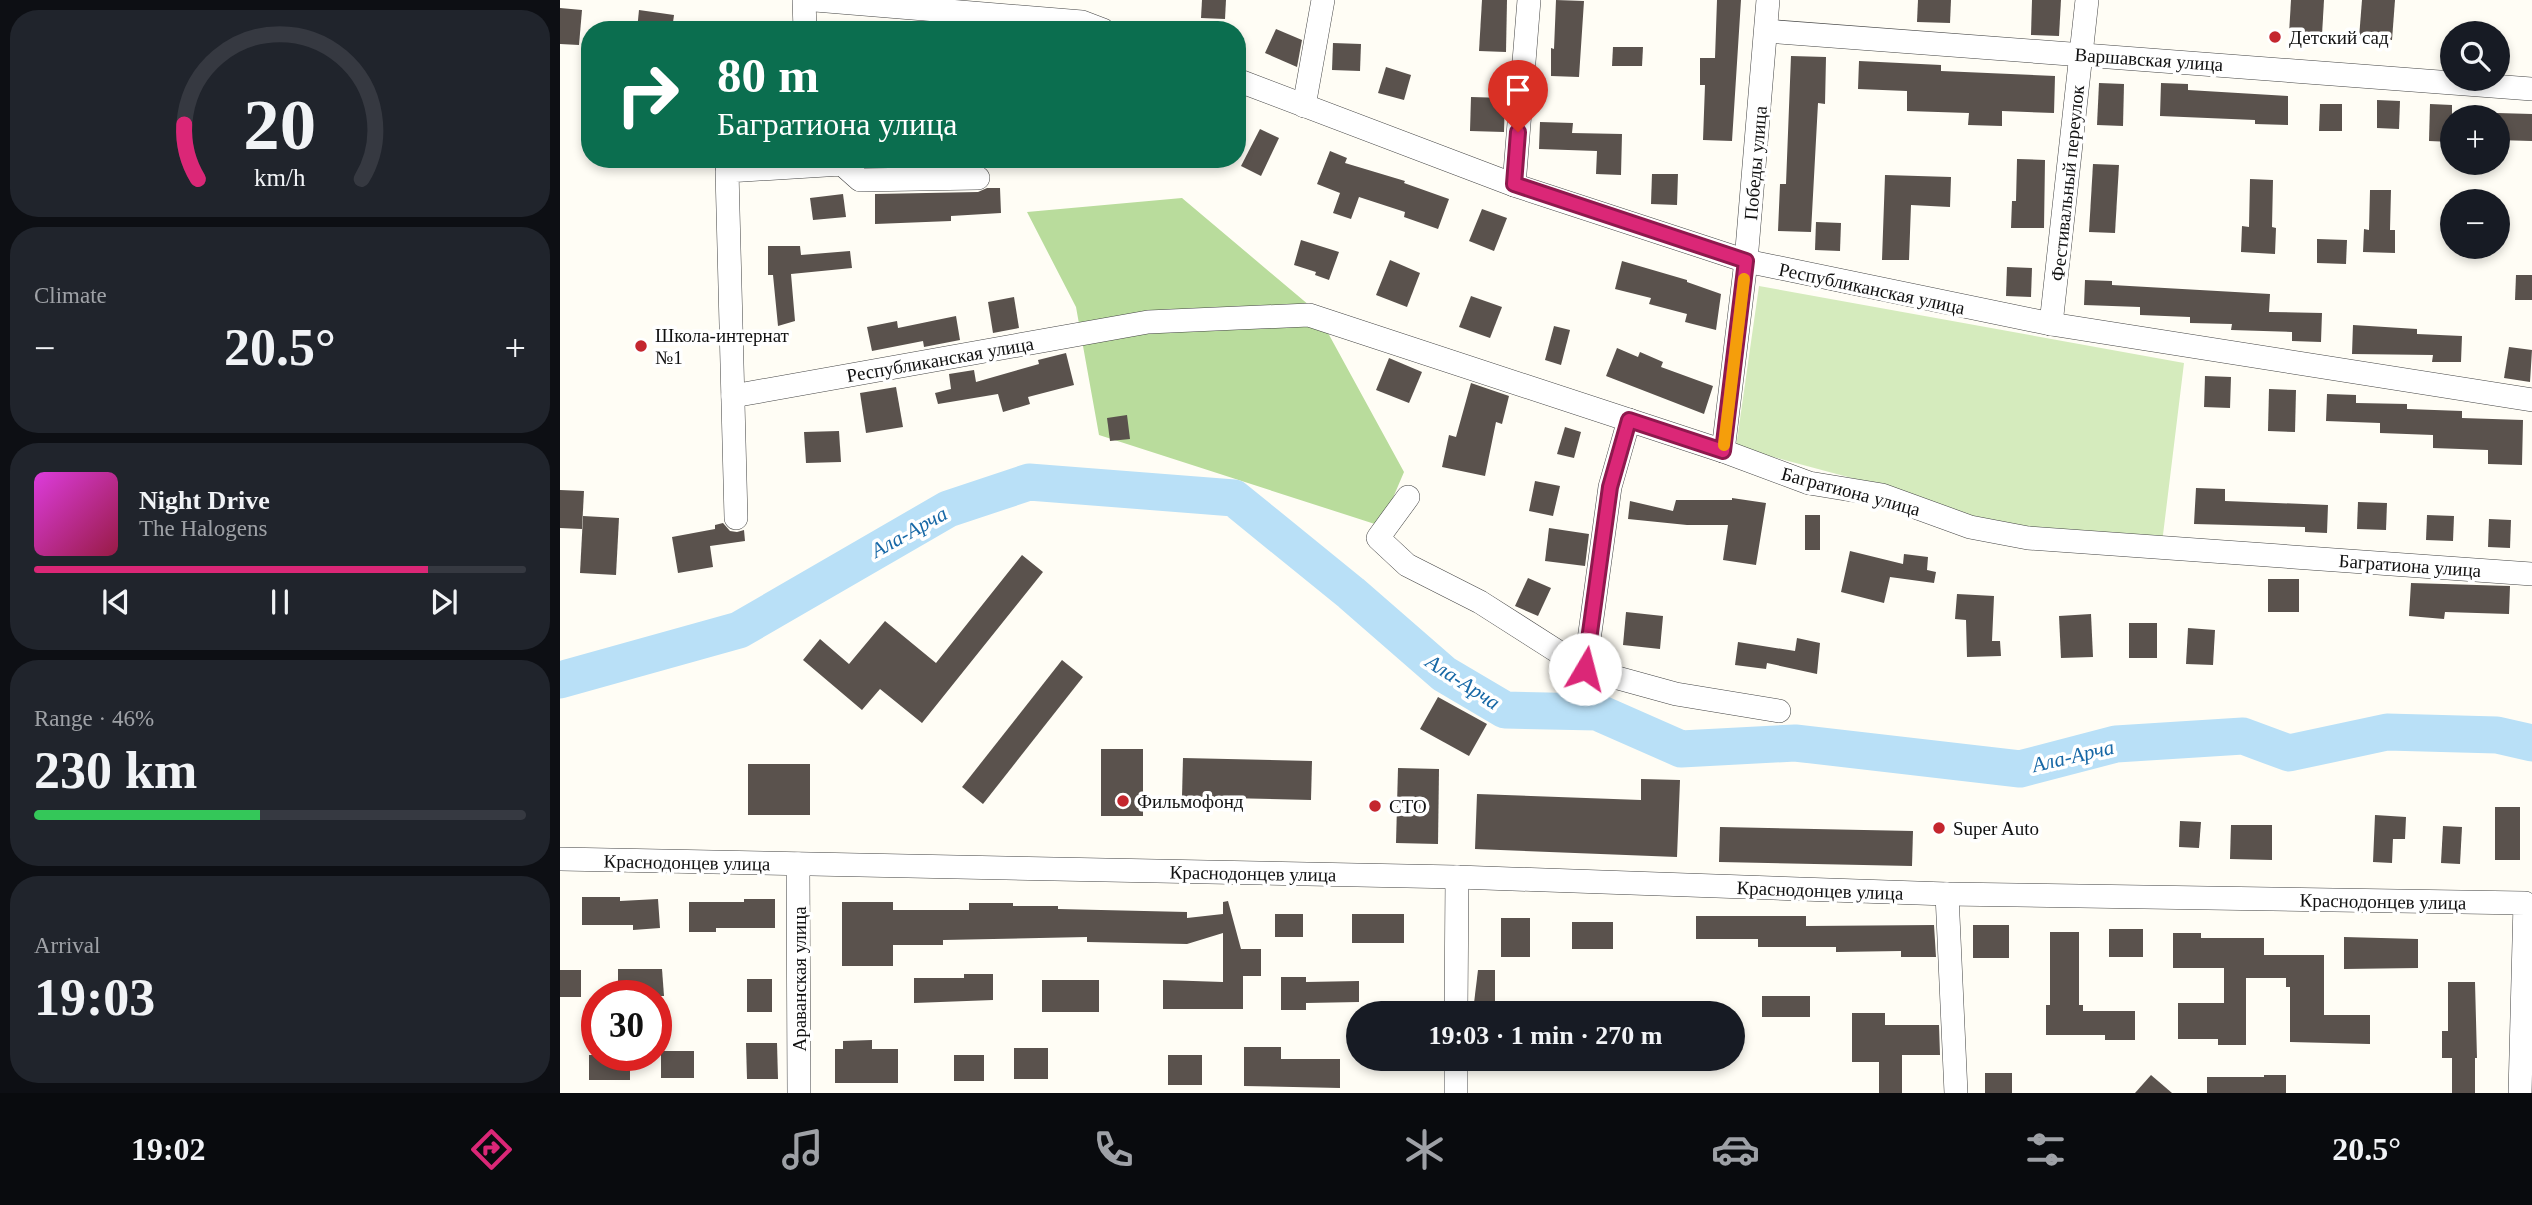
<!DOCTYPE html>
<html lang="en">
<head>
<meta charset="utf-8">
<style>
  body { margin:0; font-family:Georgia,serif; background:#20242c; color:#f1f3f6; height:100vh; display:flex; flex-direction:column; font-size:26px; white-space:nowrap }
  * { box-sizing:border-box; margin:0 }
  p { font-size:23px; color:#9ea1a6 }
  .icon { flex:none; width:38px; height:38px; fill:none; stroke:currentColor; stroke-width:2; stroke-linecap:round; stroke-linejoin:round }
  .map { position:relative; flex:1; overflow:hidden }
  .drawer { display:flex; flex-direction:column; gap:10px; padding:10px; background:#0d0f14; width:560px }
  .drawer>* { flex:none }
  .hud { position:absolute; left:21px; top:21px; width:665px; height:147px; border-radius:28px; box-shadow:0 4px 10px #0003; background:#0b6e4f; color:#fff; overflow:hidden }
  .controls { position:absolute; left:1880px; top:21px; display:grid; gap:14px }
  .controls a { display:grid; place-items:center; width:70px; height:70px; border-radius:50%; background:#171b24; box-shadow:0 4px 10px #0003; font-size:35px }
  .speed { position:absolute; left:21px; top:980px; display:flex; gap:14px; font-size:35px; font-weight:700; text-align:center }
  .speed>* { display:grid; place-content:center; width:91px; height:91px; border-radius:50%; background:#171b24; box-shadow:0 4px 10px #0003; line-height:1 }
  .speed .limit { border:10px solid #d22; background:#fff; color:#111 }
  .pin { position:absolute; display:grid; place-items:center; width:60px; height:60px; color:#fff; margin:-72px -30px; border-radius:50% 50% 50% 0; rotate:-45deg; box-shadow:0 0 7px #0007 }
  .pin .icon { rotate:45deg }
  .me { position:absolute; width:77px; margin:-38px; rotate:8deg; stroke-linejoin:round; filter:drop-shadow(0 0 5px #0008) }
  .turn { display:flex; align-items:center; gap:24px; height:147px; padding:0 21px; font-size:32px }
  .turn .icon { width:91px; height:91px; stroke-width:2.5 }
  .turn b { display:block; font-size:49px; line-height:60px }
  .big { font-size:52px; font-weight:800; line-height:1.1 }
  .drawer .tile { flex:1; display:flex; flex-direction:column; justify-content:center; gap:10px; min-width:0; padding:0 24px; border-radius:28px; background:#20242c }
  .drawer .dial { align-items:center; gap:0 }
  .dial svg { height:182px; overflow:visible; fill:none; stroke:#363941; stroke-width:7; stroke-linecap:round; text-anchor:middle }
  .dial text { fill:#f1f3f6; stroke:none }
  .song { display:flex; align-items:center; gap:21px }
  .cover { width:84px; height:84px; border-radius:10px; background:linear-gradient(135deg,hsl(300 70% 55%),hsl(340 70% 35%)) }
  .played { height:7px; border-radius:4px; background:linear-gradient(90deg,#db2777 80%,#363941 80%) }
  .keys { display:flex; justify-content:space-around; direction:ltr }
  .heat { display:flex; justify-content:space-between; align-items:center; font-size:38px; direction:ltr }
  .charge { height:10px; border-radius:5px; background:linear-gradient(90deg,#34c759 46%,#363941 0) }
  .trip { position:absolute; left:786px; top:1001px; width:399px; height:70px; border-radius:35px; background:#171b24; box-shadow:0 4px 10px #0003; font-weight:800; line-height:70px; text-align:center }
  .dock { display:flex; height:112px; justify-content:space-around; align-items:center; background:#090b0e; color:#9ea1a6 }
  .dock .icon { width:49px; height:49px }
  .dock .selected { color:#db2777 }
  .dock b { font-size:32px; color:#f1f3f6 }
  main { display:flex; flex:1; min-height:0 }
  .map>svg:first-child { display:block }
</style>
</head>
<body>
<main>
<section class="drawer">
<div class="tile dial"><svg viewBox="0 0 100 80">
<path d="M14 69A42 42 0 1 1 86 69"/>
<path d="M14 69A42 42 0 0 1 8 45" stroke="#db2777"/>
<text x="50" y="56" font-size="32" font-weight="700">20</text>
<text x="50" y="72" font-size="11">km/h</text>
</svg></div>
<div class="tile"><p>Climate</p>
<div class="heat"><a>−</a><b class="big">20.5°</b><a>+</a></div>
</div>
<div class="tile">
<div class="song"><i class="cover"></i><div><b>Night Drive</b><p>The Halogens</p></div></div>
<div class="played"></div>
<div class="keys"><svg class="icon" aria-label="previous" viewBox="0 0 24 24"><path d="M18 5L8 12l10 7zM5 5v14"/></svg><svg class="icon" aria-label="pause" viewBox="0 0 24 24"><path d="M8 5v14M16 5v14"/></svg><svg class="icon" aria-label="next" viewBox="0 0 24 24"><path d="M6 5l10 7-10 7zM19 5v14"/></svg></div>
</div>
<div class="tile"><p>Range · 46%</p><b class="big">230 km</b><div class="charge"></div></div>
<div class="tile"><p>Arrival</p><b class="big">19:03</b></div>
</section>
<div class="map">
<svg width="1972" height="1093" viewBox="0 0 1972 1093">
  <rect width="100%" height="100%" fill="#fffdf5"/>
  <polygon fill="#d5ebbd" points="1199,286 1624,363 1602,543 1450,529 1340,491 1176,447"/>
  <polygon fill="#b9dc9c" points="622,198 756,311 844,472 821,526 539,435 516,307 467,212"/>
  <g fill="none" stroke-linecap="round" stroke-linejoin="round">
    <polyline stroke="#b9e0f7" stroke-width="37" points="0,680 179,630 388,509 469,482 674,498 791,593 884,674 945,710 1037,712 1121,749 1235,743 1460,769 1556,744 1683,736 1729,753 1827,732 1937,735 1972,743"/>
  </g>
  <g fill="#5a524d">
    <polygon points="642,0 666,0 665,19 641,18"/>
    <polygon points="922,0 947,0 946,52 919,51"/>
    <polygon points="996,0 1024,1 1019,77 991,76 991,48 994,49"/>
    <polygon points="1157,0 1181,0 1172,141 1143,140 1145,85 1140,85 1140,58 1155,58"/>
    <polygon points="1358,0 1391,0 1390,23 1357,22"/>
    <polygon points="1472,0 1501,0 1499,36 1471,35"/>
    <polygon points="1731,0 1764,0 1762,35 1729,34"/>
    <polygon points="1802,0 1835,0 1832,40 1799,38"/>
    <polygon points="0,8 22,10 19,45 0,44"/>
    <polygon points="79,10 114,15 112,30 77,30"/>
    <polygon points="716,29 742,40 737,67 705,53"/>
    <polygon points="773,43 801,44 800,71 772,70"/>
    <polygon points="1053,47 1083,47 1082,66 1052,66"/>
    <polygon points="1231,56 1266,57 1265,104 1258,103 1251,232 1218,231 1220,184 1226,184"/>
    <polygon points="1299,61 1381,65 1381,71 1495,76 1494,113 1442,111 1442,126 1408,125 1409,113 1347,111 1347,91 1298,89"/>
    <polygon points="826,67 851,75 844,100 818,93"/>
    <polygon points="1539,83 1564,84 1563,126 1537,125"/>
    <polygon points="1601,83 1628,84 1628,90 1728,96 1728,125 1695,124 1695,120 1600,116"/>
    <polygon points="911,97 945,98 944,132 910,131"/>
    <polygon points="1817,100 1840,101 1839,129 1817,128"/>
    <polygon points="1760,104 1782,104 1782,131 1759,131"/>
    <polygon points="1870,104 1892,105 1892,142 1869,141"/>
    <polygon points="1937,113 1972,114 1972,141 1937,140"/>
    <polygon points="980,122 1013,123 1012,133 1062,134 1061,175 1036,174 1037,151 979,149"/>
    <polygon points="700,129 719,138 701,176 681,166"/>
    <polygon points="770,151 787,158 785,163 845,181 844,183 889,199 878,229 844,217 845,212 799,197 791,219 773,213 780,193 757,184"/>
    <polygon points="1457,159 1485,160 1484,228 1451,228 1452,201 1456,201"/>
    <polygon points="1533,164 1559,165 1555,233 1529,232"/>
    <polygon points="1092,174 1118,174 1117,205 1091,204"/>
    <polygon points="1325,175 1391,177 1390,207 1351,205 1349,260 1322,260"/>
    <polygon points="1690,179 1713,180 1712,227 1716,228 1715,254 1681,252 1682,226 1689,227"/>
    <polygon points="427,188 440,188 441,213 391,216 391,221 315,224 315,194 418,192"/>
    <polygon points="1810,190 1831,190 1830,230 1835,230 1835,253 1803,252 1804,229 1809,230"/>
    <polygon points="283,194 286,217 253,220 250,198"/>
    <polygon points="922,209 947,218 934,251 909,241"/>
    <polygon points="1256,222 1281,223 1280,251 1255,250"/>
    <polygon points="1757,239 1787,240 1786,264 1757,263"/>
    <polygon points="741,240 779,252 769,280 755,275 756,272 734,265"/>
    <polygon points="208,246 240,246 241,255 290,251 292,268 231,274 235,321 218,326 213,275 208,275"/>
    <polygon points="830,260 860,273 847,307 816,295"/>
    <polygon points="1062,261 1127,280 1127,282 1161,294 1156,330 1125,322 1127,314 1089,304 1091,298 1055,289"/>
    <polygon points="1447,267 1472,268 1471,297 1446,296"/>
    <polygon points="1956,275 1972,275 1972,300 1955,300"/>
    <polygon points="1525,280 1552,281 1552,285 1710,294 1709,312 1762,313 1761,342 1732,341 1732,332 1671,330 1672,324 1630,323 1630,317 1580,315 1580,307 1524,305"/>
    <polygon points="911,296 942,307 930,338 899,327"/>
    <polygon points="454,297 459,328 433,333 428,302"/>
    <polygon points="396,316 400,340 364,347 363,341 312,351 307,327 337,321 338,328"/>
    <polygon points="1793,325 1857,329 1857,334 1902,336 1901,362 1872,362 1873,355 1792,354"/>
    <polygon points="994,326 1010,330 1001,365 985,360"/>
    <polygon points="1949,347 1972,350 1970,382 1944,378"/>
    <polygon points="1057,348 1078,357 1080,352 1103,362 1101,367 1153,386 1144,414 1046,376"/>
    <polygon points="506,353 514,385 468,397 470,404 443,412 438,394 378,404 375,393 391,389 389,374 414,370 416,382 479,364 478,360"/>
    <polygon points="829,358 862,372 849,403 816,390"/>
    <polygon points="1645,376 1671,377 1670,408 1644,407"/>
    <polygon points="911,383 949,396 942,424 936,422 925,476 882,467 889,435 896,437"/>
    <polygon points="336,387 343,427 306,433 300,393"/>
    <polygon points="1709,389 1736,390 1735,432 1708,431"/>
    <polygon points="1767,394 1796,395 1796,403 1847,404 1847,409 1902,411 1902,418 1963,420 1962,465 1928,464 1928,450 1873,448 1873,435 1820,433 1820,423 1766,421"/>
    <polygon points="567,415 570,439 550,441 547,418"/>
    <polygon points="1005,427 1021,432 1014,458 997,454"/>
    <polygon points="279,431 281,462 246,463 244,432"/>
    <polygon points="975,481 1000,486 993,516 969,511"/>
    <polygon points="1636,488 1665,489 1665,501 1768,505 1767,533 1745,532 1745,527 1634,524"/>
    <polygon points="0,490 24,491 22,529 0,528"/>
    <polygon points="1172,498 1206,503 1196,565 1163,560 1168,525 1127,525 1068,519 1070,501 1113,511 1116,500 1172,500"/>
    <polygon points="1798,502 1827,503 1826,530 1797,529"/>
    <rect x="1245" y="515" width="15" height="35"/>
    <polygon points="1867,515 1894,516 1893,541 1866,540"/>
    <polygon points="23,516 59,518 56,575 20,573"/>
    <polygon points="1929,519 1951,520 1950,548 1928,547"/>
    <polygon points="163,523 170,531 177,532 184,530 185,541 150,546 153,567 118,573 112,537 155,529 155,525"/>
    <polygon points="989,528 1029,534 1025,566 985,561"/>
    <polygon points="1290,551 1343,564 1344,554 1368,557 1367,570 1376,572 1374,583 1330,577 1324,603 1281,592"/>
    <polygon points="462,555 483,572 362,723 320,689 302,710 243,660 260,639 289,664 325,621 376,663"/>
    <polygon points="968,578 991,588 978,616 955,606"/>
    <rect x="1708" y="579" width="31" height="33"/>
    <polygon points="1851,583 1950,586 1949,614 1885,612 1884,619 1849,616"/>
    <polygon points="1397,594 1434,596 1432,641 1440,641 1441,656 1407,657 1406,620 1395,619"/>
    <polygon points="1066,612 1103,616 1100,649 1063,645"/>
    <polygon points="1531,614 1533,657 1501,658 1499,616"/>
    <rect x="1569" y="623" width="28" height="35"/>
    <polygon points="1628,628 1655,630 1653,665 1626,664"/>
    <polygon points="1237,638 1260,643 1257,674 1207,663 1206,669 1175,665 1178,642 1235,651"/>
    <polygon points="502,660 523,677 423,804 402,787"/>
    <polygon points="878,697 927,724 909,756 860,729"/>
    <rect x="541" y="749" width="42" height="67"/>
    <polygon points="623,758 752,761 751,800 622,797"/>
    <rect x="188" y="764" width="62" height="51"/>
    <polygon points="838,768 879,769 878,844 836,843"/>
    <polygon points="1081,779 1120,780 1117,857 915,849 917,794 1081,800"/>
    <rect x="1935" y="807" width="25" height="53"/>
    <polygon points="1815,815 1846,817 1845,839 1833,839 1832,863 1813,862"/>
    <polygon points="1620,821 1641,822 1639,848 1619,847"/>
    <polygon points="1671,825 1712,825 1712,860 1670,859"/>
    <polygon points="1883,826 1902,827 1900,864 1881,863"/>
    <polygon points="1160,827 1353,831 1352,866 1159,862"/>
    <polygon points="22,897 60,897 60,901 98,899 100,928 73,930 73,925 22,925"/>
    <polygon points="184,899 215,899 215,928 156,928 156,932 129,932 129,902 184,902"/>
    <polygon points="668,901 681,949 701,949 701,976 683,976 683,1009 603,1009 603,980 663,982 663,933 627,944 527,942 527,937 383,940 383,945 333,945 333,966 282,966 282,902 333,902 333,910 409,910 409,903 453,903 453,906 498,906 498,909 627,912 627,918 663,914 663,902"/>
    <rect x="715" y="914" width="28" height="23"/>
    <rect x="792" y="914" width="52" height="29"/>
    <polygon points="1136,916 1246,916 1246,926 1374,925 1376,957 1341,957 1341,951 1276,952 1276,947 1198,947 1198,939 1136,939"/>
    <rect x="941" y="918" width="29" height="39"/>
    <rect x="1012" y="922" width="41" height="27"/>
    <rect x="1413" y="925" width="36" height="33"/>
    <rect x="1549" y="929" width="34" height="28"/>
    <polygon points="1490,932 1519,932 1519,1005 1523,1005 1523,1011 1575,1011 1575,1040 1545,1040 1545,1035 1486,1035 1486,1005 1490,1005"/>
    <polygon points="1613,933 1641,933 1641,938 1704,938 1704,955 1764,955 1764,1015 1810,1015 1810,1044 1730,1042 1730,987 1726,987 1726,978 1686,978 1686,1045 1658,1045 1658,1039 1618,1039 1618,1003 1664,1003 1664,968 1613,968"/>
    <polygon points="1784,937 1858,939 1858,968 1784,969"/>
    <polygon points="58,969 102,969 104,996 58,996"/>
    <rect x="0" y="970" width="21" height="27"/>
    <polygon points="918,970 935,970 935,1002 914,1003"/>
    <polygon points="404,974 433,974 433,1000 354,1003 354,978 404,978"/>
    <polygon points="721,977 746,977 746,982 799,981 799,1002 746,1003 746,1010 721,1010"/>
    <rect x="187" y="979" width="25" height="33"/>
    <rect x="482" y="980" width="57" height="32"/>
    <polygon points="1888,982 1915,982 1917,1058 1915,1058 1915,1093 1892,1093 1892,1058 1882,1058 1882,1031 1888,1031"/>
    <rect x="1202" y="996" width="48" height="21"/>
    <polygon points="1292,1013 1325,1013 1325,1025 1379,1025 1380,1055 1342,1055 1342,1093 1319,1093 1319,1062 1292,1062"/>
    <polygon points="312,1040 312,1049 338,1049 338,1083 275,1083 275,1049 283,1049 283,1041"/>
    <polygon points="186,1043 217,1043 218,1079 187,1079"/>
    <polygon points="684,1047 721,1047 721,1059 780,1059 780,1088 684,1086"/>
    <rect x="454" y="1048" width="34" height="31"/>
    <rect x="101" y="1051" width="33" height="27"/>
    <rect x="29" y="1055" width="41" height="25"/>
    <rect x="394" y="1055" width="30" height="26"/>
    <rect x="608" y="1055" width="34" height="30"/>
    <rect x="1425" y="1073" width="27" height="20"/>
    <polygon points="1591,1075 1612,1093 1575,1093"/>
    <polygon points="1704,1075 1726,1075 1726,1093 1647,1093 1647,1077 1704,1077"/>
  </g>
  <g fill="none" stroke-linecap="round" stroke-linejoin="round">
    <defs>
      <g id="minor">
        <polyline points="244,0 245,30"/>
        <polyline points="255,0 522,22 543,30"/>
        <polyline points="1206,31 1972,89"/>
        <polyline points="677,80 954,185 1186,261 1491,324 1972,400"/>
        <polyline points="744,106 763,0"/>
        <polyline points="954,185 969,0"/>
        <polyline points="1491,324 1527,0"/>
        <polyline points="173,396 588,322 749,315 1163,451 1249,483 1322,495 1410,527 1468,538 1972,574"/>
        <polyline points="1163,451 1186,261 1208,0"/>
        <polyline points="848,497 818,538 847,565 920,602 1025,669 1116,694 1219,711"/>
        <polyline points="176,518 167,171 282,164 300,180 418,178"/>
        <polyline points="1025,669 1050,487 1069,420"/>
        <polyline points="0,859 897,877 1387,894 1965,903 1960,1093"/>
        <polyline points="238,864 239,1093"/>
        <polyline points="1387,894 1396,1093"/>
        <polyline points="896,1013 897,877"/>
        <polyline points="896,1093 896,1059"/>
      </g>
    </defs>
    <use href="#minor" stroke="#444" stroke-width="24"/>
    <use href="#minor" stroke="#fff" stroke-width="23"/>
  </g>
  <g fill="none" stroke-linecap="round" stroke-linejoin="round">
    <defs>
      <polyline id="route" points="958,132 954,184 1186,261 1163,451 1069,420 1050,487 1025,669"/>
    </defs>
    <use href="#route" stroke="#8e194d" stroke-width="18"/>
    <use href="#route" stroke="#db2777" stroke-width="12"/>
    <polyline stroke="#f59e0b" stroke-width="12" points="1164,445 1184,279"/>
  </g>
  <g fill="#c4262e" stroke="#fff" stroke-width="2.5">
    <circle cx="1715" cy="37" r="7"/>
    <circle cx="81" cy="346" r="7"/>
    <circle cx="563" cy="801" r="7"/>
    <circle cx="815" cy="806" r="7"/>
    <circle cx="1379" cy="828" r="7"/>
  </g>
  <g text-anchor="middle" stroke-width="7" stroke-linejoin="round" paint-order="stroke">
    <g font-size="19" fill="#111" stroke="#fff" text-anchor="start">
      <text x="1729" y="44">Детский сад</text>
      <text x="95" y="342">Школа-интернат<tspan x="95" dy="22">№1</tspan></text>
      <text x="577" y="808">Фильмофонд</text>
      <text x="829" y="813">СТО</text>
      <text x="1393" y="835">Super Auto</text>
    </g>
    <g font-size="19" fill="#111" stroke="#fff">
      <text transform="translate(1589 59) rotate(4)" y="7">Варшавская улица</text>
      <text transform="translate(1195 163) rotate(-85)" y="7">Победы улица</text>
      <text transform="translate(1507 183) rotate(-84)" y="7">Фестивальный переулок</text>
      <text transform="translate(1312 288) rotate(12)" y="7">Республиканская улица</text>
      <text transform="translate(380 359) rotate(-10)" y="7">Республиканская улица</text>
      <text transform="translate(1291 491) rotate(15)" y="7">Багратиона улица</text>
      <text transform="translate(1850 565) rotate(4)" y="7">Багратиона улица</text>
      <text transform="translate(127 862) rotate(1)" y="7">Краснодонцев улица</text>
      <text transform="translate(693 873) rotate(1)" y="7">Краснодонцев улица</text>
      <text transform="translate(1260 890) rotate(2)" y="7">Краснодонцев улица</text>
      <text transform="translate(1823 901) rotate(1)" y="7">Краснодонцев улица</text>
      <text transform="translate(239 979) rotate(-90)" y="7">Араванская улица</text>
    </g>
    <g font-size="21" font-style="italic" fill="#1768a6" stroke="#fff">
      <text transform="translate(349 532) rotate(-29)" y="7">Ала-Арча</text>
      <text transform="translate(903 682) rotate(33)" y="7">Ала-Арча</text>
      <text transform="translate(1513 756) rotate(-13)" y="7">Ала-Арча</text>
    </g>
  </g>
</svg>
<div class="controls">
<a><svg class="icon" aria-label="search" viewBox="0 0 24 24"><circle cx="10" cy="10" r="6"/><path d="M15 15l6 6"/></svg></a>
<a>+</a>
<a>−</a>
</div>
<div class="speed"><div class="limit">30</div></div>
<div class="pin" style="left:958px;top:132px;background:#d93025"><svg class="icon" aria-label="arrive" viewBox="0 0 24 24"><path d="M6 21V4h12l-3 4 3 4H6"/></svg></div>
<svg class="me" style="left:1025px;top:669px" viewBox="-20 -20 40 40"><circle r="19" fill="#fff"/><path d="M0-13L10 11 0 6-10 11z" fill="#db2777"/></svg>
<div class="trip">19:03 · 1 min · 270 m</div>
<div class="hud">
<div class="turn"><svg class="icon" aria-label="right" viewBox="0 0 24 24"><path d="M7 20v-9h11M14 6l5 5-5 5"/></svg><div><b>80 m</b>Багратиона улица</div></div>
</div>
</div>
</main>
<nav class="dock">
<b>19:02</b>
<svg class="icon selected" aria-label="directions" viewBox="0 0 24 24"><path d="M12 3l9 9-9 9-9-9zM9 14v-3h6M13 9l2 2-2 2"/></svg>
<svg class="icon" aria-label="music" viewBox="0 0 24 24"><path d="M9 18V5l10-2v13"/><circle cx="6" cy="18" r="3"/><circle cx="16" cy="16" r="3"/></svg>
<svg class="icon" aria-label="phone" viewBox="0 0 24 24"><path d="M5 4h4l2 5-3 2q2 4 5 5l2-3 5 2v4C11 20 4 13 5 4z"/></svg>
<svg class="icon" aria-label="climate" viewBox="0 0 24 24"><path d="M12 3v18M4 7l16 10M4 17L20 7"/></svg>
<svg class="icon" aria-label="car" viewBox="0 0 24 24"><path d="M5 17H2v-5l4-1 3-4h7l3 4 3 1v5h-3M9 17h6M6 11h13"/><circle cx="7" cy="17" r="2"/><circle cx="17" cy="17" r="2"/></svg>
<svg class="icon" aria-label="filters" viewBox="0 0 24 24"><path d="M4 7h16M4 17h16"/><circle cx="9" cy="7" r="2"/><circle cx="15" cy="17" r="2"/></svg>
<b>20.5°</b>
</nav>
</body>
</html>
